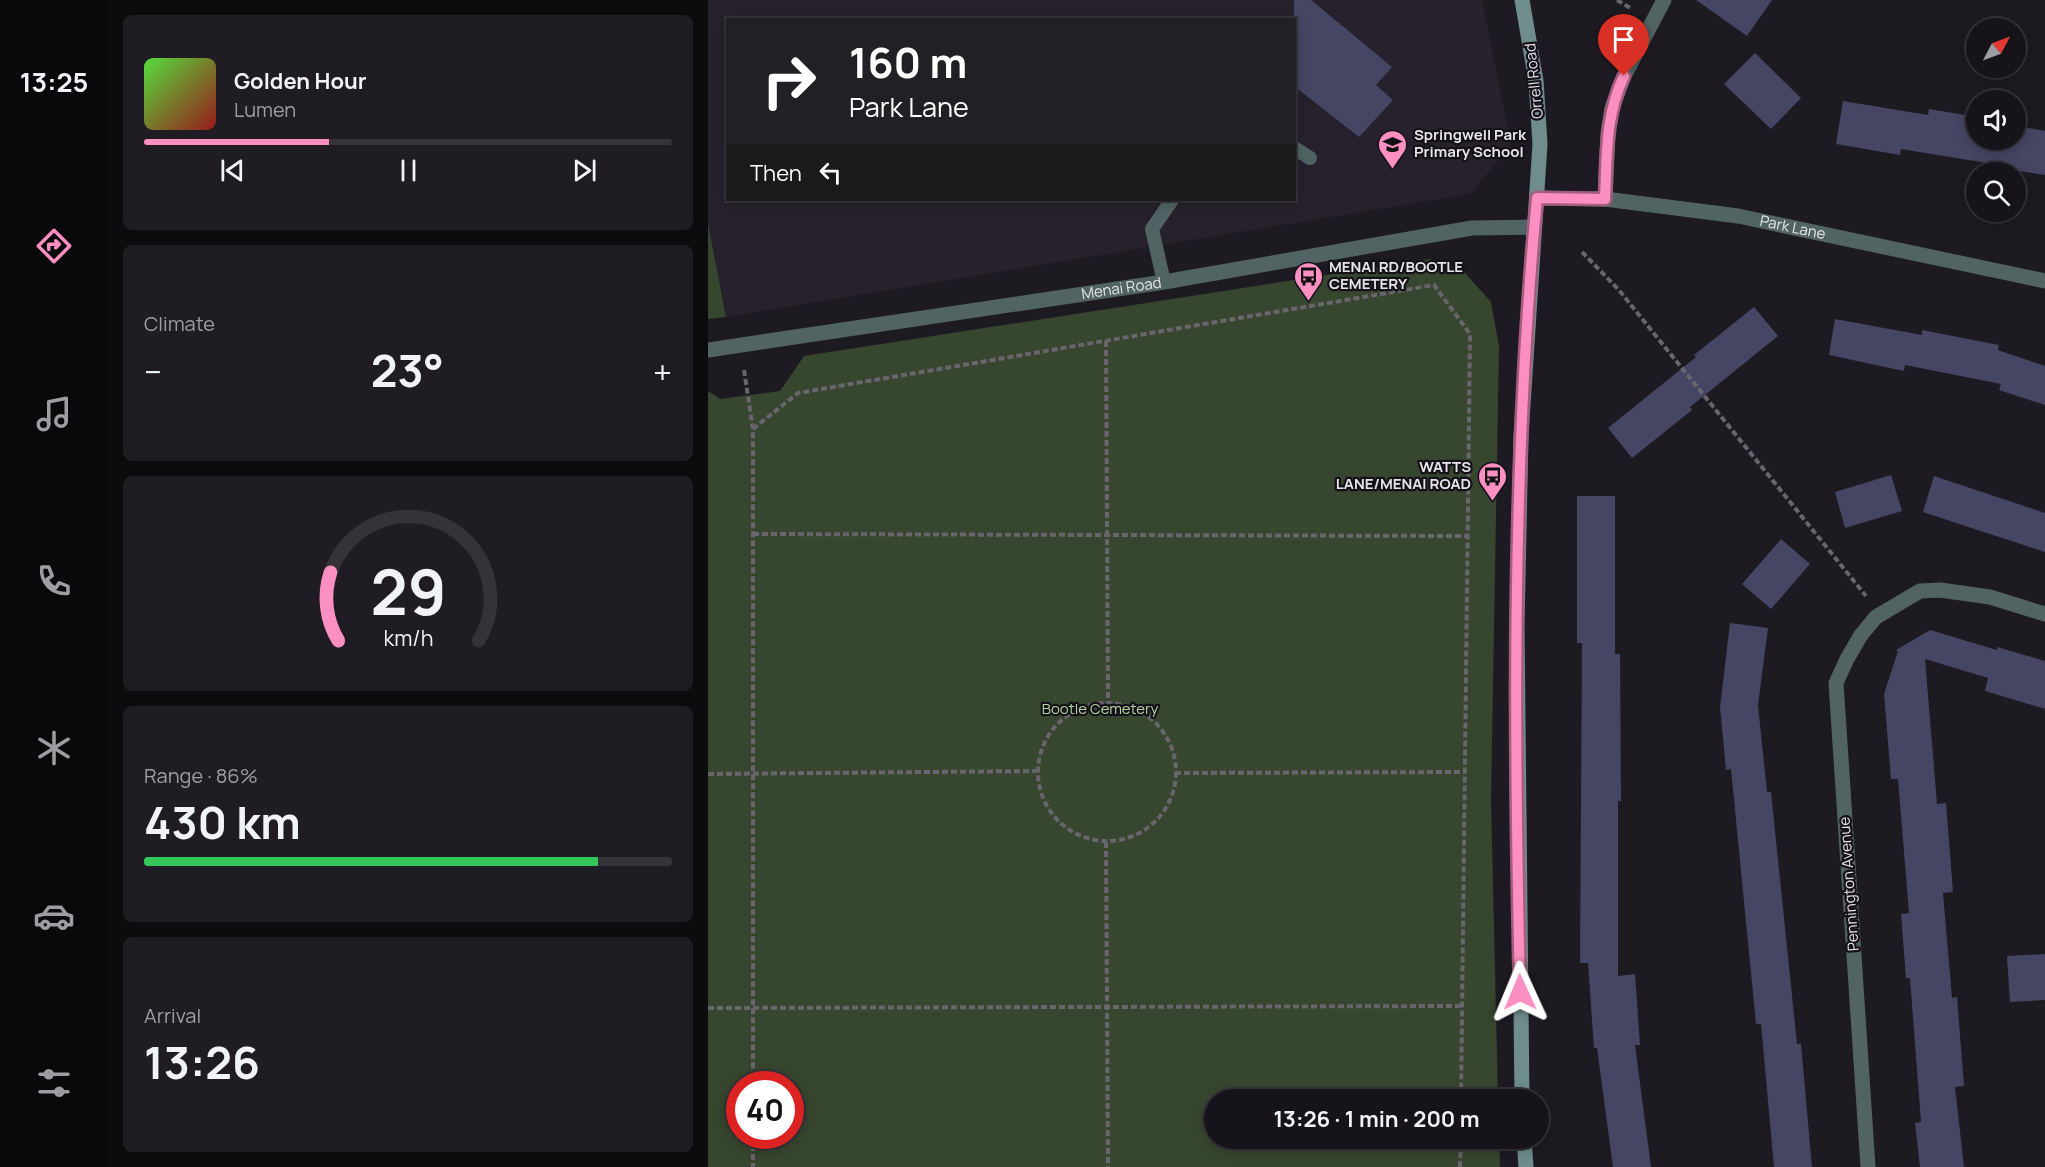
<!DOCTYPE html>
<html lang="en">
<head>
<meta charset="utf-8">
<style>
  body { margin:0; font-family:Manrope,sans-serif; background:#1f1d23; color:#f1f3f6; height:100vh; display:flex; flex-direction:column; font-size:22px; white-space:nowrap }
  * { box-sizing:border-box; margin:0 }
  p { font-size:20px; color:#9e9ea2 }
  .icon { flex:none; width:33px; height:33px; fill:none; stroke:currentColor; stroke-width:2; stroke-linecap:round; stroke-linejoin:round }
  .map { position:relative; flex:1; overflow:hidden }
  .side { display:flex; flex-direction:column; gap:15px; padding:15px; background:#0c0b0e; width:600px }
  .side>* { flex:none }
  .top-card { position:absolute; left:18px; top:18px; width:570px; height:183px; border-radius:0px; box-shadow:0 3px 15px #0003,0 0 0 2px #353339; background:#202124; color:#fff; overflow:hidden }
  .needle { width:39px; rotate:49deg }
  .buttons { position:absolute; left:1258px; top:18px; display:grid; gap:12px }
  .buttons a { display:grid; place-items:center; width:60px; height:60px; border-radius:50%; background:#16141a; box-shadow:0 3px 15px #0003,0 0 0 2px #353339; font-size:30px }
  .speed { position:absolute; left:18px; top:1071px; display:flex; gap:12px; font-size:30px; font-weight:700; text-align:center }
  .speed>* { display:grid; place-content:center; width:78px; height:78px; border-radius:50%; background:#16141a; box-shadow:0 3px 15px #0003,0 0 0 2px #353339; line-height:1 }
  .speed .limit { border:9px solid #d22; background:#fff; color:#111 }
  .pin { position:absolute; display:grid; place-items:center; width:51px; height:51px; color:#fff; margin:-62px -26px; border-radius:50% 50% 50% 0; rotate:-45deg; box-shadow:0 0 6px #0007 }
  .pin .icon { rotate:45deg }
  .me { position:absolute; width:66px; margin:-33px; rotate:359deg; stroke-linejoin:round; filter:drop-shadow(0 0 4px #0008) }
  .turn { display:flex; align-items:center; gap:21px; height:126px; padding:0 24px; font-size:27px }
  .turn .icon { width:78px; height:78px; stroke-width:2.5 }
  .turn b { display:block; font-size:42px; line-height:51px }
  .then { display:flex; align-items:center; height:57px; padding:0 24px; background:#0003; gap:12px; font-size:22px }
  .big { font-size:45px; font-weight:700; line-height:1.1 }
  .side .tile { flex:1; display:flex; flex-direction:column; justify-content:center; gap:9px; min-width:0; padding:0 21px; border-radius:9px; background:#1f1d23 }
  .side .dial { align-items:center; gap:0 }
  .dial svg { height:156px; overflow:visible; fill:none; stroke:#353339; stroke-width:7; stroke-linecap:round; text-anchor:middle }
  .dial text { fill:#f1f3f6; stroke:none }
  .song { display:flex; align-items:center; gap:18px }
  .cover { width:72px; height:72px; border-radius:9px; background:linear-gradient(135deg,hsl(110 70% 55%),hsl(0 70% 35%)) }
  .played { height:6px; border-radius:3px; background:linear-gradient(90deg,#fc8fc1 35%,#353339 35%) }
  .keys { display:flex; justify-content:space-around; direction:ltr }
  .heat { display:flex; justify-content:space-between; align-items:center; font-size:33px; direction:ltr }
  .charge { height:9px; border-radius:4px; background:linear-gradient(90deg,#34c759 86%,#353339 0) }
  .trip { position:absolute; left:496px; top:1089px; width:345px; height:60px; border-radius:30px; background:#16141a; box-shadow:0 3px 15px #0003,0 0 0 2px #353339; font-weight:700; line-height:60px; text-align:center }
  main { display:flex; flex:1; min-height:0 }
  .dock { display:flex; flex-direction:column; width:108px; justify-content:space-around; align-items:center; background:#09080a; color:#9e9ea2 }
  .dock .icon { width:42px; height:42px }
  .dock .on { color:#fc8fc1 }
  .dock b { font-size:27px; color:#f1f3f6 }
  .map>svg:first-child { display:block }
</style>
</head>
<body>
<main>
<nav class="dock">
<b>13:25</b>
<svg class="icon on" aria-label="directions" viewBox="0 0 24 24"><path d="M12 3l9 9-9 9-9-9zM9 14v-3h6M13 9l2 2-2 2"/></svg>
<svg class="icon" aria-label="music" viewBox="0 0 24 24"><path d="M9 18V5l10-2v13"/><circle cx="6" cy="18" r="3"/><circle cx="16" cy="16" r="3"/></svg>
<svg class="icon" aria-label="phone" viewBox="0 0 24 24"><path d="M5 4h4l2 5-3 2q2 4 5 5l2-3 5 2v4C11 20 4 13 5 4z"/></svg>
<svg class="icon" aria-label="climate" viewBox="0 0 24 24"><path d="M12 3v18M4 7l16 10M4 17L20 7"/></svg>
<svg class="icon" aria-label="car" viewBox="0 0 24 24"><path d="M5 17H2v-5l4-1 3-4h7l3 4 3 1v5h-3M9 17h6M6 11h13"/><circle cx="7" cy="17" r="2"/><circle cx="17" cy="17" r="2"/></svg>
<svg class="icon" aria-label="filters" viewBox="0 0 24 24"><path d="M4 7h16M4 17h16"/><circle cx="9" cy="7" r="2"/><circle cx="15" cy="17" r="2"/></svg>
</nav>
<section class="side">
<div class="tile">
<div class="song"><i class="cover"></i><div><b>Golden Hour</b><p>Lumen</p></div></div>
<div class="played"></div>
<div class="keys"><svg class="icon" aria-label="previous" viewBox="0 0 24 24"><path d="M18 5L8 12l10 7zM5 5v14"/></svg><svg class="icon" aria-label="pause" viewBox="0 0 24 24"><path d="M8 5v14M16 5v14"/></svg><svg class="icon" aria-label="next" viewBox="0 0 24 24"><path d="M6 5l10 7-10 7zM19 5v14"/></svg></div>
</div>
<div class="tile"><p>Climate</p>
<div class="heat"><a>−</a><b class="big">23°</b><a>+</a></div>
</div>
<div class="tile dial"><svg viewBox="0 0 100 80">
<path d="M14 69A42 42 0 1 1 86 69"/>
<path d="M14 69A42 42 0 0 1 10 34" stroke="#fc8fc1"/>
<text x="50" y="56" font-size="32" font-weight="700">29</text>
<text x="50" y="72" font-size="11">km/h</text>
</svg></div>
<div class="tile"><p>Range · 86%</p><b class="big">430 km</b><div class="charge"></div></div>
<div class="tile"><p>Arrival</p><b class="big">13:26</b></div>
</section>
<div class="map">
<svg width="1337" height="1167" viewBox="0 0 1337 1167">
  <rect width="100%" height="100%" fill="#1e1a22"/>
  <path fill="#27212e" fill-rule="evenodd" d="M0,0H774L803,145L762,194L18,317L0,223ZM20,20H586V200H20Z"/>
  <g fill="#37462f" fill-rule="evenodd">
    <polygon points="0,223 18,317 0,319"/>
    <path d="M722,259L757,273L783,302L791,346L783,799L790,1099L507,1100V1138L791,1139L792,1167H0V391L12,399L72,391L96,356ZM32,1084H82V1136H32Z"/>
  </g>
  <g fill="#444663">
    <polygon points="586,0 603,0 684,67 668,85 685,100 651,137 586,86"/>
    <polygon points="988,0 1064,0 1039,36"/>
    <polygon points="1047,53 1093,98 1063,129 1016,84"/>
    <polygon points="1135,101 1220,115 1221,109 1269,117 1269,140 1308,140 1308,126 1337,131 1337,175 1291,168 1291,165 1193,149 1192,155 1128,144"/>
    <polygon points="1046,307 1070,336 982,407 984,410 924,458 900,428 988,357 986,355"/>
    <polygon points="1127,319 1214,335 1214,330 1291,345 1290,350 1337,366 1337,405 1291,390 1293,384 1197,365 1196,371 1121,355"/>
    <polygon points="1183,475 1194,511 1137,528 1127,492"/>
    <polygon points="1226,476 1337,513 1337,552 1215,512"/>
    <polygon points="869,496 907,496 907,654 912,654 913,801 910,801 910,976 927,974 932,1045 927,1045 943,1167 905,1167 889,1048 886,1048 880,963 872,963 874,643 869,643"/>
    <polygon points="1073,539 1102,564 1063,609 1034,584"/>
    <polygon points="1022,623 1060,628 1050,705 1059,792 1063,792 1089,1044 1093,1044 1104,1167 1066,1167 1053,1024 1048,1024 1023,769 1018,770 1012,707"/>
    <polygon points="1222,630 1289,650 1289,647 1337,661 1337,709 1277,691 1280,678 1217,659 1229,804 1238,803 1245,892 1235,893 1244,998 1249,997 1256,1086 1247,1087 1256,1167 1212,1167 1207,1123 1213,1122 1202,978 1198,978 1193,914 1201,913 1190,779 1183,779 1176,694 1190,651 1188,650"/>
    <polygon points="1337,954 1337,1000 1302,1002 1299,956"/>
  </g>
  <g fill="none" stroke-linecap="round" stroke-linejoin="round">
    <g stroke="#68656c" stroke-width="4" stroke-dasharray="6 3" stroke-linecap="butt">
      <polyline points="909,0 924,9"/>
      <polyline points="874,252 910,289 1158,596"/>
      <polyline points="398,341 400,702"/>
      <polyline points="36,370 45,429 45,1084"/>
      <polyline points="45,429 90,393 726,285 762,334 753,1100"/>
      <polyline points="45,534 759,536"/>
      <circle cx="399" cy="772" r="69"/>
      <polyline points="467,773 757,772"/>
      <polyline points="0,774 329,771"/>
      <polyline points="398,842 400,1167"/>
      <polyline points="0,1008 754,1006"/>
      <polyline points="45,1136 45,1167"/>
      <polyline points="752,1167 753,1138"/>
    </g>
    <g stroke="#516463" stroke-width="14">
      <polyline points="586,148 602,158"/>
      <polyline points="456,282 444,229 464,200"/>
    </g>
    <g stroke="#516463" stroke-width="15">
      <path id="s1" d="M829,198L897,199L1030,216L1337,281"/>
      <polyline points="897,199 900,133 904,108 916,76 956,0"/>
      <path id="s2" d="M0,350L456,282L764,228L826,227"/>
      <polyline points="1160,1167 1128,683 1139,659 1153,635 1168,617 1212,591 1232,590 1282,597 1337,614"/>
    </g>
    <g stroke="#6f8d8c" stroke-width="15">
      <polyline points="814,1100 809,626 813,436 832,144 828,81 814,0"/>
      <polyline points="816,1138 818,1167"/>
    </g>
  </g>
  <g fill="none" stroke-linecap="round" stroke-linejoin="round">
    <defs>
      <path id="route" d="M812,992C806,727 804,461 829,198L897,199C899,156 897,116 916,76"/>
    </defs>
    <use href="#route" stroke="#a45d7d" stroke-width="15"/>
    <use href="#route" stroke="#fc8fc1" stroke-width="10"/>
  </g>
  <defs>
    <symbol id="school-pin" viewBox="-11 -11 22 30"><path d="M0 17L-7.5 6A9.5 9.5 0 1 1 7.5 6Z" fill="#fc8fc1" stroke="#151119"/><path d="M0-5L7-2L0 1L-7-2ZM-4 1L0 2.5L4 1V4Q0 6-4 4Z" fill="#111"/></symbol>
    <symbol id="bus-pin" viewBox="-11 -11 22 30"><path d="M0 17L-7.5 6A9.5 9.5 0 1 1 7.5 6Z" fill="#fc8fc1" stroke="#151119"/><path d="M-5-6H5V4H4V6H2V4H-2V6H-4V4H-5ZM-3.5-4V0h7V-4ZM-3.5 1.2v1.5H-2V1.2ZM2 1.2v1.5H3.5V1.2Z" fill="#111"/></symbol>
  </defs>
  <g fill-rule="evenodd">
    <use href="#school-pin" x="668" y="128" width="33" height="45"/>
    <use href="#bus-pin" x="584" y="260" width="33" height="45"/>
    <use href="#bus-pin" x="768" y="460" width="33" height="45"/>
  </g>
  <g text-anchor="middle" stroke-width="4.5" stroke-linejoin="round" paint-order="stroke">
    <g font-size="15" fill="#e6e4e9" stroke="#151119">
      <text transform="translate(826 81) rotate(-96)" y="5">Orrell Road</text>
      <text dy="5" stroke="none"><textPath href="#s1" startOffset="258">Park Lane</textPath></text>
      <text dy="5" stroke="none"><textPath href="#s2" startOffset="418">Menai Road</textPath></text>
      <text transform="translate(1141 884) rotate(-94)" y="5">Pennington Avenue</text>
    </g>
    <g font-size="15" font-weight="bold" fill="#e6e4e9" stroke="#151119" text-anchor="start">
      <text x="706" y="140">Springwell Park<tspan x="706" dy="17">Primary School</tspan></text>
      <text x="621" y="272">MENAI RD/BOOTLE<tspan x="621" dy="17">CEMETERY</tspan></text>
      <text x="763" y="472" text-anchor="end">WATTS<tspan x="763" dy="17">LANE/MENAI ROAD</tspan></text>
    </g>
    <g font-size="15" fill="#b2d4a0" stroke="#151119">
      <text x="392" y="714">Bootle Cemetery</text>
    </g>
  </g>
</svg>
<div class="buttons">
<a><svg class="needle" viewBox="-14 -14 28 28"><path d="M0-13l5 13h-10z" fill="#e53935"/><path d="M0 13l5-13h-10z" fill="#9e9ea2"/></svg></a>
<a><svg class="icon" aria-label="sound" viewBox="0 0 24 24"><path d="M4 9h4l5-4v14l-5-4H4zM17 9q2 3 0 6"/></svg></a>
<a><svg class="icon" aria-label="search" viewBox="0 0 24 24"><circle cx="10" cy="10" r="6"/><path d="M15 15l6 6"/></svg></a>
</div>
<div class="speed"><div class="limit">40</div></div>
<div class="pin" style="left:916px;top:76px;background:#d93025"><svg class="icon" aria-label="arrive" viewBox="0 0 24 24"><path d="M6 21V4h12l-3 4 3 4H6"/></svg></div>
<svg class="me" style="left:812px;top:992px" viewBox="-20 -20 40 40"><path d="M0-17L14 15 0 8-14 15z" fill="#fc8fc1" stroke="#fff" stroke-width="4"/></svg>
<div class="trip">13:26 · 1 min · 200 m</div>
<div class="top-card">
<div class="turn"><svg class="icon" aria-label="right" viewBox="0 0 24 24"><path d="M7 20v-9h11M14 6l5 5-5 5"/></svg><div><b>160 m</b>Park Lane</div></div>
<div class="then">Then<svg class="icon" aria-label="left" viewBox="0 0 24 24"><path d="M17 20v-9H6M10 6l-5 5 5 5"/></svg></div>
</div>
</div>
</main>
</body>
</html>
